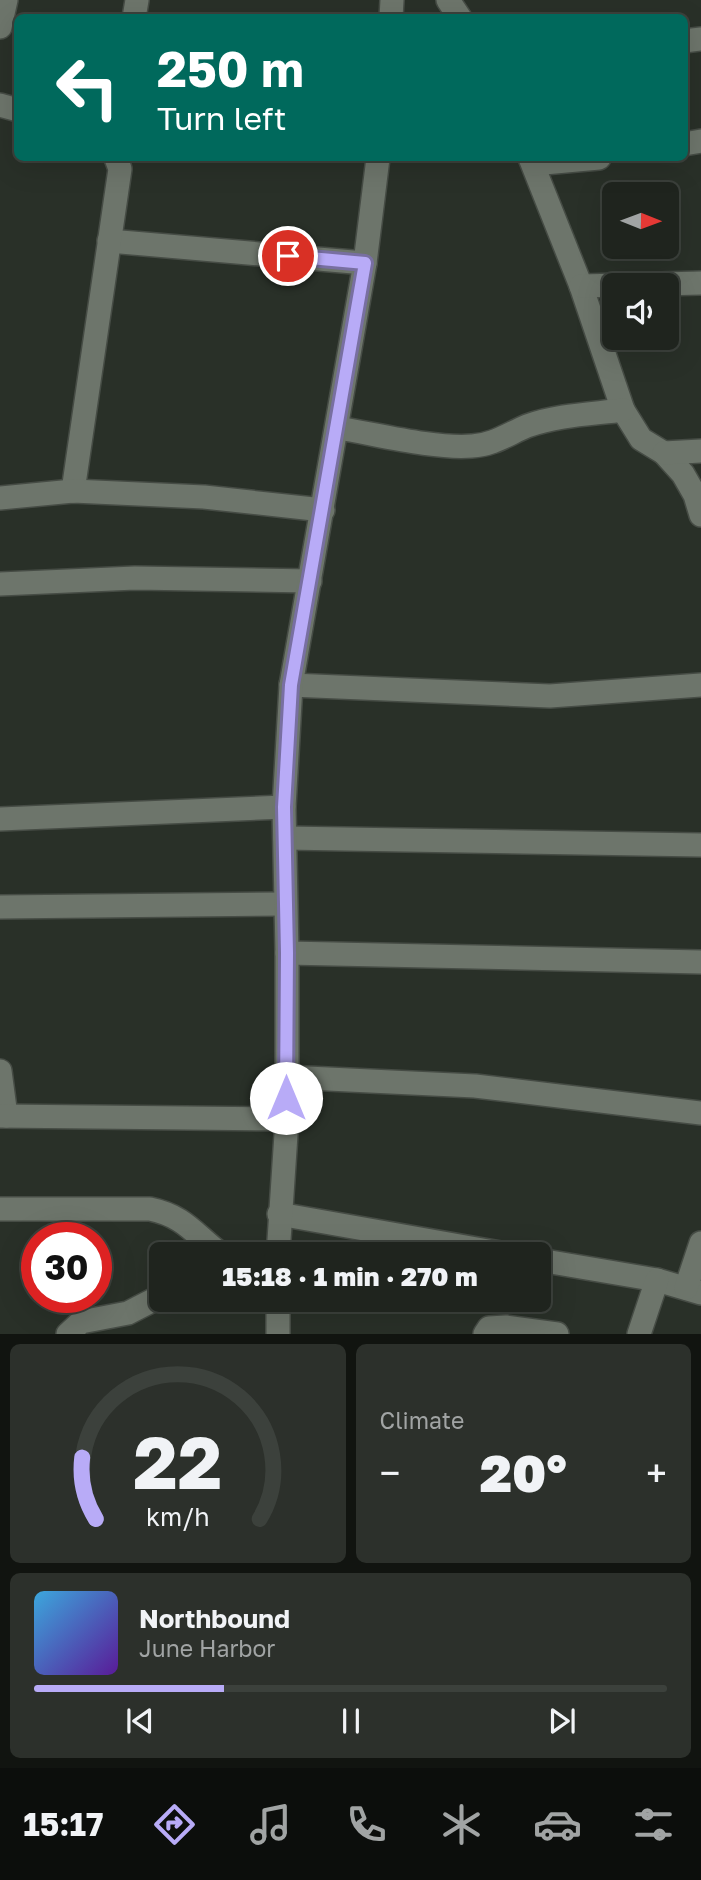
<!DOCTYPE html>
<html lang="en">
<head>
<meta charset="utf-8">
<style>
  body { margin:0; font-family:"Golos Text",sans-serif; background:#2c302b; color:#f1f3f6; height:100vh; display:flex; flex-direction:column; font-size:26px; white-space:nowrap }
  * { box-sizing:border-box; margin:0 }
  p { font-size:23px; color:#a1a4a4 }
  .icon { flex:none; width:38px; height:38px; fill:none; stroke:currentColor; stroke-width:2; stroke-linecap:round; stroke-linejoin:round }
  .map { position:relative; height:1334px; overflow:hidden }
  .side { display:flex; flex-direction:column; gap:10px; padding:10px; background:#111410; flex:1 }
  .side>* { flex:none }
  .top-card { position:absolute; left:14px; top:14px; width:674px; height:147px; border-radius:10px; box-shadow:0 7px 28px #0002,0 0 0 2px #3c413c; background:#00695c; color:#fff; overflow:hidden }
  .needle { width:46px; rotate:91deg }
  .controls { position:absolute; left:602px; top:182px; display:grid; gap:14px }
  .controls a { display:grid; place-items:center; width:77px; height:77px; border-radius:10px; background:#1f241e; box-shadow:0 7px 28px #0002,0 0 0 2px #3c413c; font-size:35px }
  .speed { position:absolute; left:21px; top:1222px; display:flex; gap:14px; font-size:35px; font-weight:700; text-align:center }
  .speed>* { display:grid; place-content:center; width:91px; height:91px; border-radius:50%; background:#1f241e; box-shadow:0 7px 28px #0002,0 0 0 2px #3c413c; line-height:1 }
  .speed .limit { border:10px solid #d22; background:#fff; color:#111 }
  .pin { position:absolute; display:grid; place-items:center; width:60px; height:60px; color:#fff; margin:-30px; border:4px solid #fff; border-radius:50%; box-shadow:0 2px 7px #0007 }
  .me { position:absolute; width:77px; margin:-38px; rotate:0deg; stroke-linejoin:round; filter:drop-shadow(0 0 5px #0008) }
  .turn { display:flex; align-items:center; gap:24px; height:147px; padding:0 28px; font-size:32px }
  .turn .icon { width:91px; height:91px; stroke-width:2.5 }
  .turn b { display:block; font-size:49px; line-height:60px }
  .big { font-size:52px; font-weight:800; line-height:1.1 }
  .side .tile { flex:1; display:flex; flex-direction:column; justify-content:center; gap:10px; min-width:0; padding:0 24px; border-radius:10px; background:#2c302b }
  .side .dial { align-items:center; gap:0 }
  .dial svg { height:182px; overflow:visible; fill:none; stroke:#3c413c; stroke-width:7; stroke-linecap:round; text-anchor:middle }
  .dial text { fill:#f1f3f6; stroke:none }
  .song { display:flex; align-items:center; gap:21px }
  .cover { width:84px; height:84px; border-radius:10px; background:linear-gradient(135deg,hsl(200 70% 55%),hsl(270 70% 35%)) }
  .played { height:7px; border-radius:4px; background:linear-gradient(90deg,#b8abf7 30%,#3c413c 30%) }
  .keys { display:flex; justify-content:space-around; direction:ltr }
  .heat { display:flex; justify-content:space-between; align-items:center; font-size:38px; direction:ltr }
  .side .tiles { flex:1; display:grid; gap:10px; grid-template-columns:1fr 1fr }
  .tile:last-child { grid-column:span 2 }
  .trip { position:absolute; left:149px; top:1242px; width:402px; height:70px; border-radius:10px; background:#1f241e; box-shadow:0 7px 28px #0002,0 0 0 2px #3c413c; font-weight:800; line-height:70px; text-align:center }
  .dock { display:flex; height:112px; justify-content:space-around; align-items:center; background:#0c0e0c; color:#a1a4a4 }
  .dock .icon { width:49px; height:49px }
  .dock .current { color:#b8abf7 }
  .dock b { font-size:32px; color:#f1f3f6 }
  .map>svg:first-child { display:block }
</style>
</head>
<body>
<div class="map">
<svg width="701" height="1334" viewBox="0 0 701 1334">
  <rect width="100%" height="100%" fill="#293028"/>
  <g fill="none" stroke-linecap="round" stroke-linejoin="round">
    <defs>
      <g id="minor">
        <polyline points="448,0 460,18"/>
        <polyline points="134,18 137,0"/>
        <polyline points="391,18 392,0"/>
        <polyline points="0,27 6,0"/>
        <polyline points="684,41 701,39"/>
        <polyline points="0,105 18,110"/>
        <polyline points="684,144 701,141"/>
        <polyline points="530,158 581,286 623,410 641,439 664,453 683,474 695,495 701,515"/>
        <polyline points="533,164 599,158"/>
        <polyline points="109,241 365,263"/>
        <polyline points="581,286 701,283"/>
        <path d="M338,428C376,434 434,449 472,446C493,445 508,434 527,426C557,415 592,414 623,410"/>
        <polyline points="664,453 701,451"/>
        <polyline points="73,491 120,169 116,158"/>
        <polyline points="0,498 73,491 204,497 323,510"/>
        <polyline points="0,584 135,578 310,581"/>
        <polyline points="291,685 550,696 701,685"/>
        <polyline points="0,819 284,807"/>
        <polyline points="285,838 701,845"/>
        <polyline points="0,907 284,904"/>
        <polyline points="287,953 701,962"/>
        <polyline points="0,1071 6,1116"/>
        <polyline points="286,1077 475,1086 701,1113"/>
        <polyline points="0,1116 287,1119"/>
        <path d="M0,1209H150C185,1216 195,1235 222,1255"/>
        <polyline points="279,1214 511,1255"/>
        <polyline points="278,1255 287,1119 287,953 284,807 291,685 365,263 378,158"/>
        <polyline points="539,1260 657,1280 701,1293"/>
        <polyline points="686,1288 701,1243"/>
        <polyline points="278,1300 278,1334"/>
        <polyline points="68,1334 81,1322 128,1313 161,1296"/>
        <polyline points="485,1334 489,1328 506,1327 557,1334"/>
        <polyline points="639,1334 657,1280"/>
      </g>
    </defs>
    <use href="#minor" stroke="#464c45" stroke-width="26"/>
    <use href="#minor" stroke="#6d756b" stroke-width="23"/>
  </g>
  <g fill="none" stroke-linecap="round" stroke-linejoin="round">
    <defs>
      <polyline id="route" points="286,1098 287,953 284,807 291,685 365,263 288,256"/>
    </defs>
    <use href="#route" stroke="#786fa1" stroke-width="18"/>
    <use href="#route" stroke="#b8abf7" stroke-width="12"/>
  </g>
</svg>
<div class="controls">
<a><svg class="needle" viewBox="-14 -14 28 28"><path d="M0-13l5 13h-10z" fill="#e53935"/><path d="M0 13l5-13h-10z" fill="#a1a4a4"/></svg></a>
<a><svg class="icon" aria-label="sound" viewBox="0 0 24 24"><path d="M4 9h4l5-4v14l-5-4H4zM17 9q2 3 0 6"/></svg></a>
</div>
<div class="speed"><div class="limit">30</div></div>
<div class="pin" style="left:288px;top:256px;background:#d93025"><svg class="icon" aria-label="arrive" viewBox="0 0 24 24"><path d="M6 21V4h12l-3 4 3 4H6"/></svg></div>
<svg class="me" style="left:286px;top:1098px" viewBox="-20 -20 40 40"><circle r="19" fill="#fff"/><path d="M0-13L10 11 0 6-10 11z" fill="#b8abf7"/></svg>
<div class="trip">15:18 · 1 min · 270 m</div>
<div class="top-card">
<div class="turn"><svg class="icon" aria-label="left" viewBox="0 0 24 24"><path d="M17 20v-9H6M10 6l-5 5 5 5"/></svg><div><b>250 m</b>Turn left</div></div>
</div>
</div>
<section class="side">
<div class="tiles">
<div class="tile dial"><svg viewBox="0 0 100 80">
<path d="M14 69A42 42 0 1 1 86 69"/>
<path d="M14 69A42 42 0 0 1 8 42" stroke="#b8abf7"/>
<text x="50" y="56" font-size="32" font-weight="700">22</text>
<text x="50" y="72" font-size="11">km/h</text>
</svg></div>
<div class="tile"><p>Climate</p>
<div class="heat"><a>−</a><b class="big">20°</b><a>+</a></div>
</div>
<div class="tile">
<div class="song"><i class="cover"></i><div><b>Northbound</b><p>June Harbor</p></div></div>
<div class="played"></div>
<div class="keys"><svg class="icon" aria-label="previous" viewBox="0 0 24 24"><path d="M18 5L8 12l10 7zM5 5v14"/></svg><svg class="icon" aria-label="pause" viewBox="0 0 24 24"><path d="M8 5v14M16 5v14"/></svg><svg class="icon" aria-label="next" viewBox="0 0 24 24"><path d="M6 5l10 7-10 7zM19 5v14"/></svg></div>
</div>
</div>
</section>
<nav class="dock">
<b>15:17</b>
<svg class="icon current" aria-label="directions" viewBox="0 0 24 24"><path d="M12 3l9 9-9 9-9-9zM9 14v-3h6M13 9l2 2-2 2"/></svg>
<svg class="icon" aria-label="music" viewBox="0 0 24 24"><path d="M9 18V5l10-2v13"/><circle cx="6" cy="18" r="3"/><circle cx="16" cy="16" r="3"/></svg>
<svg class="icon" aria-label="phone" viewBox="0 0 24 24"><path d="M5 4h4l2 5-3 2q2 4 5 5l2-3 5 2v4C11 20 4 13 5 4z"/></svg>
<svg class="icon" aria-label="climate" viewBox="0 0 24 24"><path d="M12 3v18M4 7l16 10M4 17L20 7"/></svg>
<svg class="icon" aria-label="car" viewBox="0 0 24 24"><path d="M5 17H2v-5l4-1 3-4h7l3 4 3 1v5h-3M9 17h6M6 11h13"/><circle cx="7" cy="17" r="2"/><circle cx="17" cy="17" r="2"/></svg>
<svg class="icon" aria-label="filters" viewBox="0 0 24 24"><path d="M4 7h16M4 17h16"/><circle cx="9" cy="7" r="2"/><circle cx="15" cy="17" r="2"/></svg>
</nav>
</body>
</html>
